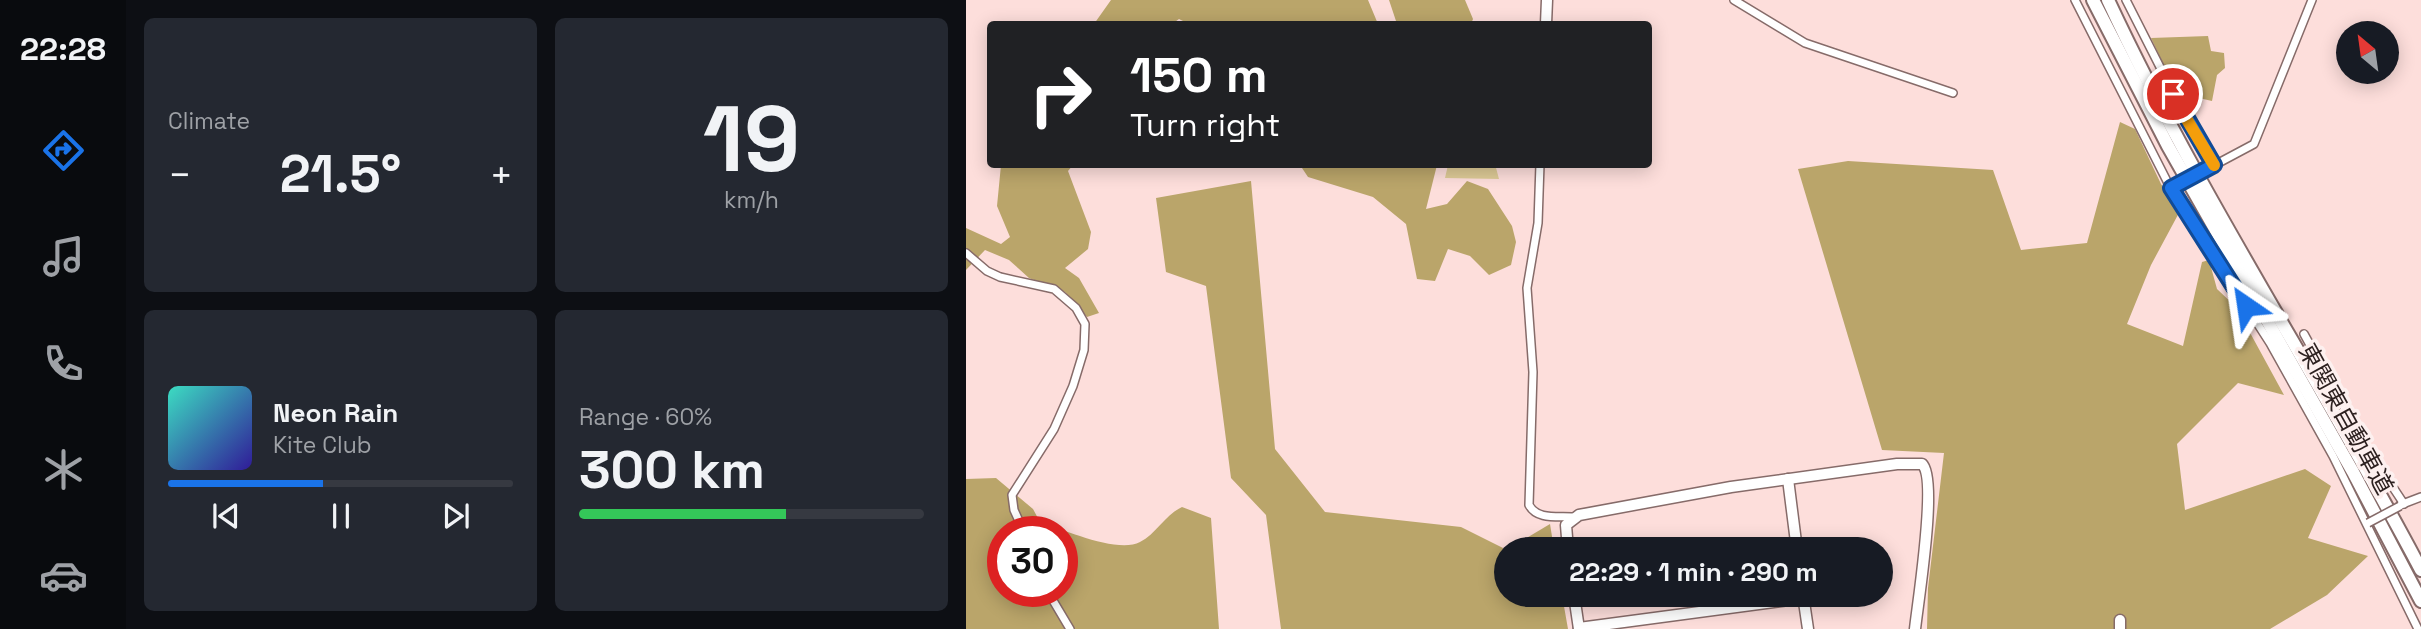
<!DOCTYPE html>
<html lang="en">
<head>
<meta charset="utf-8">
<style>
  body { margin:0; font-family:"Space Grotesk","Noto Sans JP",sans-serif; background:#242831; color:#f1f3f6; height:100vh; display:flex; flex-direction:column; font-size:26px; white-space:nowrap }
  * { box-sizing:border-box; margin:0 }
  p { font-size:23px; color:#9ea1a6 }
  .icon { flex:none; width:38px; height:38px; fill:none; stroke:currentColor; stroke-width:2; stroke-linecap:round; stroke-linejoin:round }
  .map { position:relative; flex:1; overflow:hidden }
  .panel { display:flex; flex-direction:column; gap:18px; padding:18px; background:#0d0f14; width:840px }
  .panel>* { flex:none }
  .hud { position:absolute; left:21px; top:21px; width:665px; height:147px; border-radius:7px; box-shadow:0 4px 18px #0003; background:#202124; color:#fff; overflow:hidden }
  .needle { width:46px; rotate:331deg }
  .tools { position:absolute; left:1370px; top:21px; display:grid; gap:14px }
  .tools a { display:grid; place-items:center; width:63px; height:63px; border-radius:50%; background:#171b24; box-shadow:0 4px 18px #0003; font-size:35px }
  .speed { position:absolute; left:21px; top:516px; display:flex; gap:14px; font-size:35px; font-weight:700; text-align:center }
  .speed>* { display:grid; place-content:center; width:91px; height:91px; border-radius:50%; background:#171b24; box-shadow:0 4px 18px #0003; line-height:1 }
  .speed .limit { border:10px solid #d22; background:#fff; color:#111 }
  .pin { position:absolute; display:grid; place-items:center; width:60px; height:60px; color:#fff; margin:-30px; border:4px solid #fff; border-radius:50%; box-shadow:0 2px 7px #0007 }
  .me { position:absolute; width:77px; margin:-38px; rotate:328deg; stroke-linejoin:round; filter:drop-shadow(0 0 5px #0008) }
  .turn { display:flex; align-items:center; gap:24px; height:147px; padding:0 28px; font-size:32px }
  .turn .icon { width:91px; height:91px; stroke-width:2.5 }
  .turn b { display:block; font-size:49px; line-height:60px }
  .big { font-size:52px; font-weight:800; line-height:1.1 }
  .panel .card { flex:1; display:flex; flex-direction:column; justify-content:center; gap:10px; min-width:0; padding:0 24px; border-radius:10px; background:#242831 }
  .panel .dial { align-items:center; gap:0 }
  .dial b { font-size:91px; line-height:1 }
  .song { display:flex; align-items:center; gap:21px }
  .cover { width:84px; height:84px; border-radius:10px; background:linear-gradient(135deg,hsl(170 70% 55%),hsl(250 70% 35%)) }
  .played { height:7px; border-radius:4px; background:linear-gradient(90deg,#1a73e8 45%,#363941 45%) }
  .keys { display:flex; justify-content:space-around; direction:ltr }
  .heat { display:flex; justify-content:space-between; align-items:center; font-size:38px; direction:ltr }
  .charge { height:10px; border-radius:5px; background:linear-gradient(90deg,#34c759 60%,#363941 0) }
  .panel .tiles { flex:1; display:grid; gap:18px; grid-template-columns:repeat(2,1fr) }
  .trip { position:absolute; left:528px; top:537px; width:399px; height:70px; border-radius:35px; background:#171b24; box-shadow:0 4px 18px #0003; font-weight:800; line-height:70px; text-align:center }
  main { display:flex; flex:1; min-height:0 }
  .tabs { display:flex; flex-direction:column; width:126px; justify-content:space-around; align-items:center; background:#090b0e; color:#9ea1a6 }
  .tabs .icon { width:49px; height:49px }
  .tabs .selected { color:#1a73e8 }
  .tabs b { font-size:32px; color:#f1f3f6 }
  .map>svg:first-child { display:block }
</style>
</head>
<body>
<main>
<nav class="tabs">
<b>22:28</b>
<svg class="icon selected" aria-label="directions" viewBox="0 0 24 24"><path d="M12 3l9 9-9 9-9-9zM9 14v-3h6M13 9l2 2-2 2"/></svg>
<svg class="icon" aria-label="music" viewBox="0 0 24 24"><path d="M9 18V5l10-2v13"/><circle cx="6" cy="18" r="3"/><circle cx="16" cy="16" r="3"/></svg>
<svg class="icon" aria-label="phone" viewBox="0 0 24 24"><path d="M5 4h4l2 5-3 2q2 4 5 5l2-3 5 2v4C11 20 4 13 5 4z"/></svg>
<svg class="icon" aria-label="climate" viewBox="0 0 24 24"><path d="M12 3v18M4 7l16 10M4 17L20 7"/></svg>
<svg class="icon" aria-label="car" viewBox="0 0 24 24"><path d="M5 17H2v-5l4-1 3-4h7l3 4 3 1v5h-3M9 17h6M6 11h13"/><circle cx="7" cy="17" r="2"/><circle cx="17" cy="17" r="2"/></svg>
</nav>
<section class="panel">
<div class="tiles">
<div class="card"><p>Climate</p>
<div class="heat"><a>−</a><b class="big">21.5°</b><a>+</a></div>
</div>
<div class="card dial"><b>19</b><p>km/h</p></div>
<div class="card">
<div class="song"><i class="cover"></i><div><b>Neon Rain</b><p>Kite Club</p></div></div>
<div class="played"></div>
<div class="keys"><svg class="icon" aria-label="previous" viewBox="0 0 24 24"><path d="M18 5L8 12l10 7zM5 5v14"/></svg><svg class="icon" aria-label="pause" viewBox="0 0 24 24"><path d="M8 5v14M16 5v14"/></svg><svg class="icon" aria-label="next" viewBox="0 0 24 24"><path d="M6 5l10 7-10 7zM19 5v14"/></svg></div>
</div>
<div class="card"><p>Range · 60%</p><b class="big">300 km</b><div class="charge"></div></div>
</div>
</section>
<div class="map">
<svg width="1455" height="629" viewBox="0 0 1455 629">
  <rect width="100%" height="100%" fill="#fddedb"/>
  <polygon fill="#ddca96" points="529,164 533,179 479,178 482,165"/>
  <g fill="#baa56a" fill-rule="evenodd">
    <polygon points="145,0 402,0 412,24 223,24 213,19 206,24 128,24"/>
    <polygon points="423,0 499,0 507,19 505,24 431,24"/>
    <polygon points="1242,36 1245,51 1258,53 1259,68 1251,75 1246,101 1211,93 1185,38"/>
    <polygon points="1154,122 1169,129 1195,184 1214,211 1185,265 1161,324 1217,346 1236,262 1243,260 1251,289 1270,307 1318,395 1272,383 1211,444 1219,510 1339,469 1365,486 1342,538 1402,556 1361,595 1304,629 961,629 962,588 978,453 916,450 832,169 882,161 1027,170 1055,250 1121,243"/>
    <polygon points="35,165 107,165 102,171 125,232 122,249 99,268 113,278 133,313 121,317 99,292 63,278 43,260 19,250 0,270 0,228 35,244 44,237 31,206"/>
    <polygon points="334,165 471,165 460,209 481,204 501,181 522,189 546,226 550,242 545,265 523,275 504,256 482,249 469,281 451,279 440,224 407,197 342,177"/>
    <polygon points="285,181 309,449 359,512 495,527 541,550 541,595 596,595 602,629 315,629 300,515 265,478 240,286 200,272 190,198"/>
    <path d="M30,478L67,509L74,522C99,530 152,554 174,542C190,534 199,515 216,507L245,518L253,629H0V479ZM37,532H96V592H37Z"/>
    <polygon points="584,524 588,549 542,549"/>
  </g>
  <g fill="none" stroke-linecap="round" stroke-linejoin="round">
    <defs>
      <g id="street">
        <polyline points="768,0 839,43 987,93"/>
        <polyline points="1109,0 1205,189 1304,343 1367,456 1452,629"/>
        <polyline points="1160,0 1229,136 1248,165"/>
        <path d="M574,164L572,223L561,288L567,372L563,505C571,520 591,516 606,517"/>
        <polyline points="1243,168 1288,144 1346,0"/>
        <polyline points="0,253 21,271 34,277 88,289 110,308 119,324 118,350 107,386 88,429 46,495 48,510 58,532"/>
        <polyline points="1338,334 1399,445 1438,504"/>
        <polyline points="1434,505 1455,497"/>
        <polyline points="82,592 104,629"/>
      </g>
      <g id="secondary">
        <polyline points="580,24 581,0"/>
        <polyline points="822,479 831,550"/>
        <path d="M602,550L600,525L613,515L765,487L931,464H956C972,478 952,601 949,629"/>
        <polyline points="608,595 613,629"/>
        <polyline points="837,595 842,629"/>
        <polyline points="1154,620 1154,629"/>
        <polyline points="613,628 838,598"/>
      </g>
      <g id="highway">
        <polyline points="1127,0 1202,146 1387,472 1455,601"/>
        <path d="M1142,0C1233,196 1354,378 1455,570"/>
      </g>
    </defs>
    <use href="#street" stroke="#866b69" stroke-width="10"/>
    <use href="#secondary" stroke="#866b69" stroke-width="13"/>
    <use href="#highway" stroke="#866b69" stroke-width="16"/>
    <use href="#street" stroke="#fff" stroke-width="7"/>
    <use href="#secondary" stroke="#fff" stroke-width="10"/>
    <use href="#highway" stroke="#fff" stroke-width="12"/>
    <defs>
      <g id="street-bridge">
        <polyline points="1211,185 1243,168"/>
        <polyline points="1402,523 1434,506"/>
      </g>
    </defs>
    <use href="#street-bridge" stroke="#866b69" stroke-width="10" stroke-linecap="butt"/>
    <use href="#street-bridge" stroke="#fff" stroke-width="7"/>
  </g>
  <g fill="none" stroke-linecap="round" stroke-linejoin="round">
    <defs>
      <polyline id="route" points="1207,94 1248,165 1205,188 1280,306"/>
    </defs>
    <use href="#route" stroke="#114b97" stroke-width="18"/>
    <use href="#route" stroke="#1a73e8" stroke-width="12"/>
    <polyline stroke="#f59e0b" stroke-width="12" points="1220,118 1248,165"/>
  </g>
  <g text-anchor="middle" stroke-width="7" stroke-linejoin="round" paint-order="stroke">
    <g font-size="24" fill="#2d2120" stroke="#fdf0ef">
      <text transform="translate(1380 419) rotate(61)" y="8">東関東自動車道</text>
    </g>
  </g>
</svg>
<div class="tools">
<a><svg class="needle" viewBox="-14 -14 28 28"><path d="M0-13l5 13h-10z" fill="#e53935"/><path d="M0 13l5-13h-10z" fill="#9ea1a6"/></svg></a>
</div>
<div class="speed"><div class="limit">30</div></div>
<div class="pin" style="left:1207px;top:94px;background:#d93025"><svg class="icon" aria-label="arrive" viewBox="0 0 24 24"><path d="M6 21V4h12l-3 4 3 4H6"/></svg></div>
<svg class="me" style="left:1280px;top:306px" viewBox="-20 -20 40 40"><path d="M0-17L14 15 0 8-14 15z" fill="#1a73e8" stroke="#fff" stroke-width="4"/></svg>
<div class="trip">22:29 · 1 min · 290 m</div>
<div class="hud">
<div class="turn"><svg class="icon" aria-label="right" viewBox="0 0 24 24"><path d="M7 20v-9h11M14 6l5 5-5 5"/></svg><div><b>150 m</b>Turn right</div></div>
</div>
</div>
</main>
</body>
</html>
